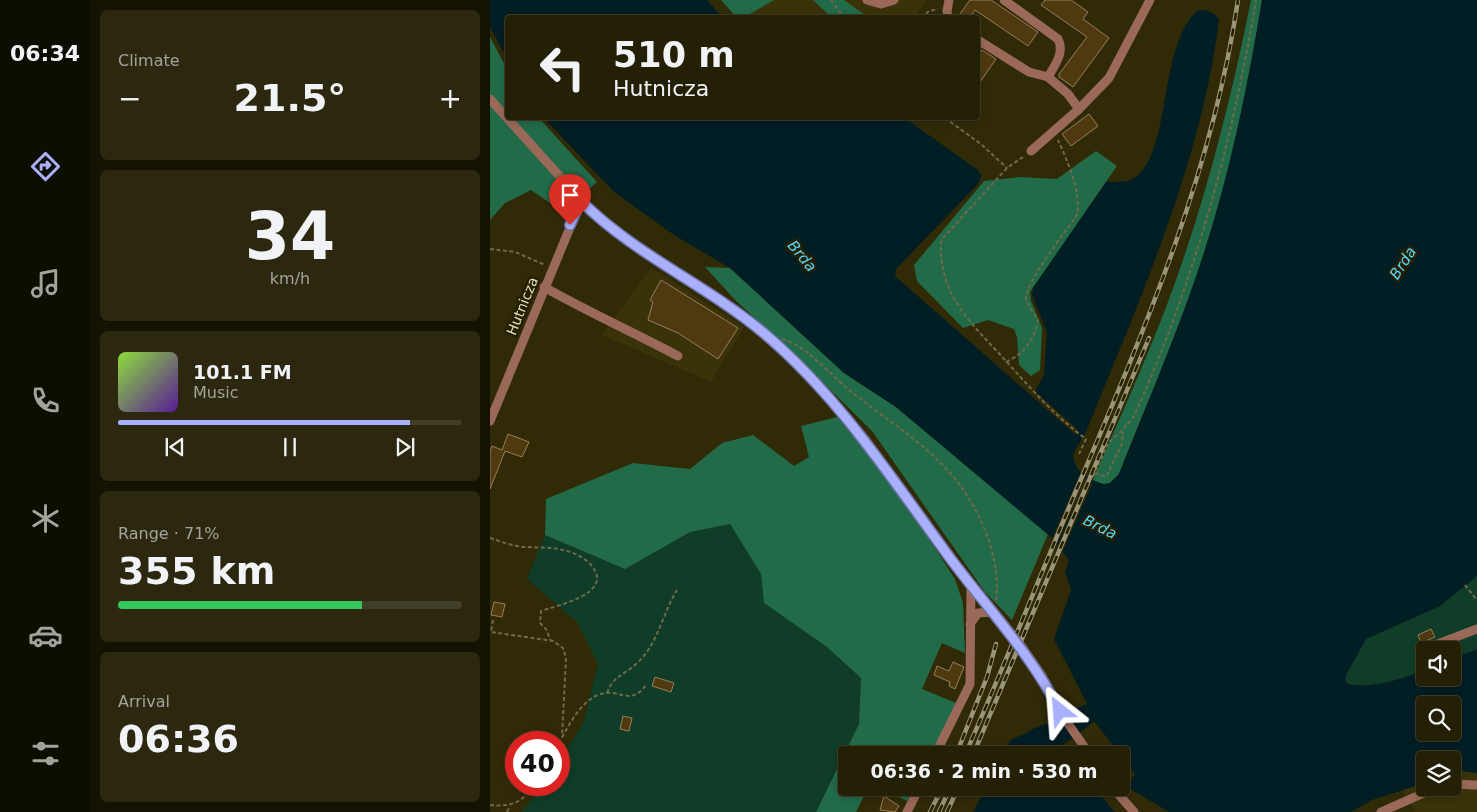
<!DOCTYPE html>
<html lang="en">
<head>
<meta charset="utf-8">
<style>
  body { margin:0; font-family:"DejaVu Sans",sans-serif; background:#2c280f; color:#f1f3f6; height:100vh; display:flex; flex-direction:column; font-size:19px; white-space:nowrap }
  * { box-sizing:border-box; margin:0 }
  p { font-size:16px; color:#a3a39a }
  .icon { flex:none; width:28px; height:28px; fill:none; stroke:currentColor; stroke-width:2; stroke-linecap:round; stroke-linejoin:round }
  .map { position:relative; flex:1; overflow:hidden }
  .details { display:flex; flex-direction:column; gap:10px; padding:10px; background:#141203; width:400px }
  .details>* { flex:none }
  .banner { position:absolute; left:15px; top:15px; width:475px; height:105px; border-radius:5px; box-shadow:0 2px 8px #0003,0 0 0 1px #413e27; background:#242005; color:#f1f3f6; overflow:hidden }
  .fabs { position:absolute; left:926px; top:641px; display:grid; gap:10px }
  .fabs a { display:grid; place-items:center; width:45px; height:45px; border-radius:5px; background:#242005; box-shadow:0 2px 8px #0003,0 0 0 1px #413e27; font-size:25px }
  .speed { position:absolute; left:15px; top:731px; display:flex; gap:10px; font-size:25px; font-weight:700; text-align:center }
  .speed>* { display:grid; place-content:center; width:65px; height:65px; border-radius:50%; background:#242005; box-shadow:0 2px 8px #0003,0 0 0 1px #413e27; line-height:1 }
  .speed .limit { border:8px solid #d22; background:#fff; color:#111 }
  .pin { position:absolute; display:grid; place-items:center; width:42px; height:42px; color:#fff; margin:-51px -21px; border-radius:50% 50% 50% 0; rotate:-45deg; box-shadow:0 0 5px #0007 }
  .pin .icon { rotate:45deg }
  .me { position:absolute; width:55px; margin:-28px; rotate:332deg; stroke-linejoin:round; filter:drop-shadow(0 0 4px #0008) }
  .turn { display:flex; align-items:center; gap:18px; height:105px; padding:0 25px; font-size:22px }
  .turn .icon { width:65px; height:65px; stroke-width:2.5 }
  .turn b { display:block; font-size:35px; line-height:42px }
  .big { font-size:38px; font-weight:600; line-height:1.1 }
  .details .widget { flex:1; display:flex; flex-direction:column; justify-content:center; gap:8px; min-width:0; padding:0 18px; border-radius:8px; background:#2c280f }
  .details .dial { align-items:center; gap:0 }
  .dial b { font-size:65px; line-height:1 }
  .song { display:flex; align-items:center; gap:15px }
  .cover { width:60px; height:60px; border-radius:8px; background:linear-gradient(135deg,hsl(90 70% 55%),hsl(270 70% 35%)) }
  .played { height:5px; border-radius:2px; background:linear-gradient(90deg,#a9b0fc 85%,#413e27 85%) }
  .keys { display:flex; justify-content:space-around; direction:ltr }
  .heat { display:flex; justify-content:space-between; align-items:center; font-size:28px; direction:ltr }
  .charge { height:8px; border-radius:4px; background:linear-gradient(90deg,#34c759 71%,#413e27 0) }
  .trip { position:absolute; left:348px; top:746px; width:292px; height:50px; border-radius:5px; background:#242005; box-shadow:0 2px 8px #0003,0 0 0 1px #413e27; font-weight:600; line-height:50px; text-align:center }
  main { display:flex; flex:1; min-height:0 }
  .dock { display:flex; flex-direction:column; width:90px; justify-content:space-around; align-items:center; background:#0e0d02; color:#a3a39a }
  .dock .icon { width:35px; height:35px }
  .dock .on { color:#a9b0fc }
  .dock b { font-size:22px; color:#f1f3f6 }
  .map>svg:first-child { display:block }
</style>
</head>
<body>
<main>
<nav class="dock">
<b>06:34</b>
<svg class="icon on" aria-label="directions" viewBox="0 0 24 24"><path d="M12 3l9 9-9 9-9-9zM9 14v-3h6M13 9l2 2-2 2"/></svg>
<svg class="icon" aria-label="music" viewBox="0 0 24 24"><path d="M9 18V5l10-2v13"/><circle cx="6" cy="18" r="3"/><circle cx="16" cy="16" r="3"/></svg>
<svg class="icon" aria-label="phone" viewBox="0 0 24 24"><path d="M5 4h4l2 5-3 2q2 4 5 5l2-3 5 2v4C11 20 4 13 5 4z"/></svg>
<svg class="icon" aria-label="climate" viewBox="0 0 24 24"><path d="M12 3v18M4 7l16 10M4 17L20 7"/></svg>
<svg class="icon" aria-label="car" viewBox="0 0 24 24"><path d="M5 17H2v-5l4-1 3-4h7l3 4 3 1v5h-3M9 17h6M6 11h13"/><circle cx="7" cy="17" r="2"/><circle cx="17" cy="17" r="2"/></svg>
<svg class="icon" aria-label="filters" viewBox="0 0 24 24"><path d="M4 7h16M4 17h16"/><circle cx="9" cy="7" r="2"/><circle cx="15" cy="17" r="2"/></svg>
</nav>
<section class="details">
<div class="widget"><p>Climate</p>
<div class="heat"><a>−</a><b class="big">21.5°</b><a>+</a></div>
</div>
<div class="widget dial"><b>34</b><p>km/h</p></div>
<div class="widget">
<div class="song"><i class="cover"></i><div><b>101.1 FM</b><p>Music</p></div></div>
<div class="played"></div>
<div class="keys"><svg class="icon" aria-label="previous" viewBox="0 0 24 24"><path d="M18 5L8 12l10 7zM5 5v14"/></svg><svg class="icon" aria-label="pause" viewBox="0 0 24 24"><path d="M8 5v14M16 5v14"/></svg><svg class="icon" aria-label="next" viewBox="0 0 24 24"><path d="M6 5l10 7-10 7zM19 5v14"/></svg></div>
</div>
<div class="widget"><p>Range · 71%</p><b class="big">355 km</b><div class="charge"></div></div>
<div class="widget"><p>Arrival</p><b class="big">06:36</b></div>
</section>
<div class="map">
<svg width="987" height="812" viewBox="0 0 987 812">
  <rect width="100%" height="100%" fill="#302a07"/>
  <g fill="#3a3309">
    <polygon points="250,0 437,0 424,18 265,17"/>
    <polygon points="161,268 254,327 221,382 112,335"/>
    <polygon points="972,771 987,773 987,812 926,812 912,790 935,783 935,788 962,788 963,775"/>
  </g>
  <g fill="#0f3d28">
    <polygon points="240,524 271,574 274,603 337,647 371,678 369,724 326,812 31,812 54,785 69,785 69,763 94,721 108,664 88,623 37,579 55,535 135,569 200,532"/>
    <path d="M987,576V649L963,659L962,650H935V670C915,678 877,691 856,683V675L876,639L950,606Z"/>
  </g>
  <g fill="#226b49">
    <polygon points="231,0 284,0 255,17 247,18"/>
    <polygon points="323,0 354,0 378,17 341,17"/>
    <path d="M761,0H772C756,98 735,197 701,291C679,353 653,413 629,474L620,483L614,485L603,480C627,424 653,367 675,310C713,210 740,105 761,0Z"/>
    <polygon points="0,37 17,69 18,118 49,118 107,182 73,212 41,190 15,203 0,220"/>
    <polygon points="606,151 627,166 540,292 541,301 552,328 550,370 541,376 529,365 527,337 524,329 498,320 473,328 427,281 424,265 494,181 531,177 567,179"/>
    <polygon points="215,267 240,268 354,373 406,407 558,534 522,620 495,592 382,431 298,348 246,301"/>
    <polygon points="347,417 378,453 423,514 465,579 473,603 475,653 452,643 432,689 466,703 441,755 356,755 356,788 378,788 366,812 326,812 369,724 371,678 337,647 274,603 271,574 240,524 200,532 135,569 55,535 56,499 143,463 200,469 232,443 263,435 304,466 319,457 311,426"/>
    <polygon points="390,788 424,788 417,801"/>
  </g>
  <g fill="#021e25" fill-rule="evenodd">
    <polygon points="0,0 217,0 232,17 18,18 17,58 0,27"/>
    <path d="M772,0H987V576L950,606L876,639L856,675V683C877,691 915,678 935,670V678H962L963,659L987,649V773L972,771L963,775L962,760H935V783L882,800L861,812H679L637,787L645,774L604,721L586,736L569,747L575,755H513L521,739C535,736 549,722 562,724L572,715L597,704L564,639L581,590L575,572L579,560L562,538L406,407L354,373L240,268L184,235L124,192L54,118H415L489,171L491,176L489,183L406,269L405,276L586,435L587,429L545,391L554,375L557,332L542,295L543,288L616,182C624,181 636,183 643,179C683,154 667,46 708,10C718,10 722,11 729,19C712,161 649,301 596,432L583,454C584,472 598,480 614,484L620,483L629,474C653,413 679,353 701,291C735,197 756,98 772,0ZM935,705H962V732H935Z"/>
    <polygon points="496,788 604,788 625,812 483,812"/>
  </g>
  <polygon fill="#302a07" points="591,472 597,476 595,479 602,483 601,486 572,553 567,547 588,498 566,545 562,539"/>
  <g fill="#4f3910" stroke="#987f57">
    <polygon points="480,0 501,0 548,32 538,46 485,10 479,18 467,18"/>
    <polygon points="555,0 581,0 598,12 593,19 619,38 583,87 569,77 569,74 597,37 551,5"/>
    <polygon points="492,50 506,59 488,85 488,56"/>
    <polygon points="599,114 608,126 581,146 572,134"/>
    <polygon points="171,280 248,328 228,359 188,333 158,320 163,302 160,300"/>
    <polygon points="18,434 39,442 32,457 15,451 0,489 0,452 2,446 12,450"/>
    <polygon points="4,602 15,604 12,617 1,615"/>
    <polygon points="941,629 945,637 931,643 928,635"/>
    <polygon points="463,662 474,667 465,689 459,686 460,682 444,675 447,666 459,671"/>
    <polygon points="165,677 184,683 181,692 162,686"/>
    <polygon points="133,716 142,718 139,731 130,729"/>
    <polygon points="394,796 409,806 405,812 390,810"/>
  </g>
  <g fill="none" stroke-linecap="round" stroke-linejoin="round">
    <g stroke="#6f6a4b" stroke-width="2" stroke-dasharray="4 2.5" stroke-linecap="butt">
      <polyline points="341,0 354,18"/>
      <polyline points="431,18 439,11 448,9"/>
      <polyline points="455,118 491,144 517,168"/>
      <path d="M533,157L517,168L453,238C449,247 451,255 452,264C459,306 489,331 516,361C541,389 565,416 596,439L589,454"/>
      <polyline points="0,249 25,252 55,265"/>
      <path d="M292,339C314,344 340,374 358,389C416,436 467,459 496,533C504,554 509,577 506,600"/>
      <path d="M516,362C534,354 545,339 548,320C545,314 537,306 536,299C534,284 577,230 587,215C591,190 578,163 568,140"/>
      <polyline points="605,473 616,477 632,444 633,432"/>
      <path d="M603,477L618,443L632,431L644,416C704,283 742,144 766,0"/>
      <path d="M0,538C12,542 25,547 37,547C48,548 58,547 68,549C80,551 94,556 102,566C124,594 68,605 51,611L50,623L56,629L61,641"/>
      <polyline points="975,585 987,600"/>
      <polyline points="3,620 1,632 63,641 73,648 76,658 72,737"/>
      <path d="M117,693C123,676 133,676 146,664C168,645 172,614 187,590"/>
      <path d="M69,743C78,727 89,703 108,695C129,686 139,708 156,685"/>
      <path d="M0,805C21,807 32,803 44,785"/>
      <polyline points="17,812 20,806"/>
    </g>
    <g stroke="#9a6959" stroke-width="9">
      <polyline points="377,0 391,4 404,0"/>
      <path d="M514,0L568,39C575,52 565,65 558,77L578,94L589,109"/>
      <polyline points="458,18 457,11 459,0"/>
      <polyline points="488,40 539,72 558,77"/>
      <polyline points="0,99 101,211 156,253 257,320 298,356 340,398 375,439 460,557 530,644 552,676 572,715 600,755"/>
      <polyline points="541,151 589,109 619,78 660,0"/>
      <path d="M54,287C98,312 143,332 188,356"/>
      <polyline points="0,421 91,201"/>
      <polyline points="480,624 488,613 503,612"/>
      <polyline points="932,650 987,629"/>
      <polyline points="445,755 480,684 481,584"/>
      <polyline points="962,784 987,785"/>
      <polyline points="623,788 644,812"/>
      <polyline points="417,812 429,788"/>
      <polyline points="891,812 945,788"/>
    </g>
    <defs>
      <g id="rail">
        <polyline points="466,755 497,677 506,644"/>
        <path d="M475,755C515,664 552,571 591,479C657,324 723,169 748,0"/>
        <polyline points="483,755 659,338"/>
        <polyline points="440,812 452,788"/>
        <polyline points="449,812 460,788"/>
        <polyline points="457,812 468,788"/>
      </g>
    </defs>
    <use href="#rail" stroke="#9a9579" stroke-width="4.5"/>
    <use href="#rail" stroke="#262000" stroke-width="2.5" stroke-dasharray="8" stroke-linecap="butt"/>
  </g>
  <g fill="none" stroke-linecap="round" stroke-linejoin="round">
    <defs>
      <path id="route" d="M80,225L91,201C145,255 217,285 275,334C350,398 402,479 460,558C498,609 541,654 570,711"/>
    </defs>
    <use href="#route" stroke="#6e72a4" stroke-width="12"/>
    <use href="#route" stroke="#a9b0fc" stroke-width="9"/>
  </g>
  <g text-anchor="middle" stroke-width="5" stroke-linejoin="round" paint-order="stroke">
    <g font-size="14" fill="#e1ddc6" stroke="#262000">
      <text transform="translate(32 306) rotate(-68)" y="5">Hutnicza</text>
    </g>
    <g font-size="15" font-style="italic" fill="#57d6f9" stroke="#262000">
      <text transform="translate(312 256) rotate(50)" y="5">Brda</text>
      <text transform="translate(913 263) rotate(-57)" y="5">Brda</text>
      <text transform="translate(610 527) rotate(26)" y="5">Brda</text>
    </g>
  </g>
</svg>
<div class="fabs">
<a><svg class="icon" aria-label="sound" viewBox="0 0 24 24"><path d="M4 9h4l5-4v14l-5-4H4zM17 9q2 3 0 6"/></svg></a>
<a><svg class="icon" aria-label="search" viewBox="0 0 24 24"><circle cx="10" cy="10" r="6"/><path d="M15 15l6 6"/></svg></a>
<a><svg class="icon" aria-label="layers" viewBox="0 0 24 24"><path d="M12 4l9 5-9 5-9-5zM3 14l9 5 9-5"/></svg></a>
</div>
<div class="speed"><div class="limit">40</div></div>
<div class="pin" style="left:80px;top:225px;background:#d93025"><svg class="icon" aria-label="arrive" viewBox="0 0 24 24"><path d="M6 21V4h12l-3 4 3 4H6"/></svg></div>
<svg class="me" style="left:570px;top:711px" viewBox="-20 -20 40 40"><path d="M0-17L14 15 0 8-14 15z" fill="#a9b0fc" stroke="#fff" stroke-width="4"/></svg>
<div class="trip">06:36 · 2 min · 530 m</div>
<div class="banner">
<div class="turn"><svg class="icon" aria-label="left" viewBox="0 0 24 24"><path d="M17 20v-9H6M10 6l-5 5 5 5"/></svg><div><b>510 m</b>Hutnicza</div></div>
</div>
</div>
</main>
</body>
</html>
